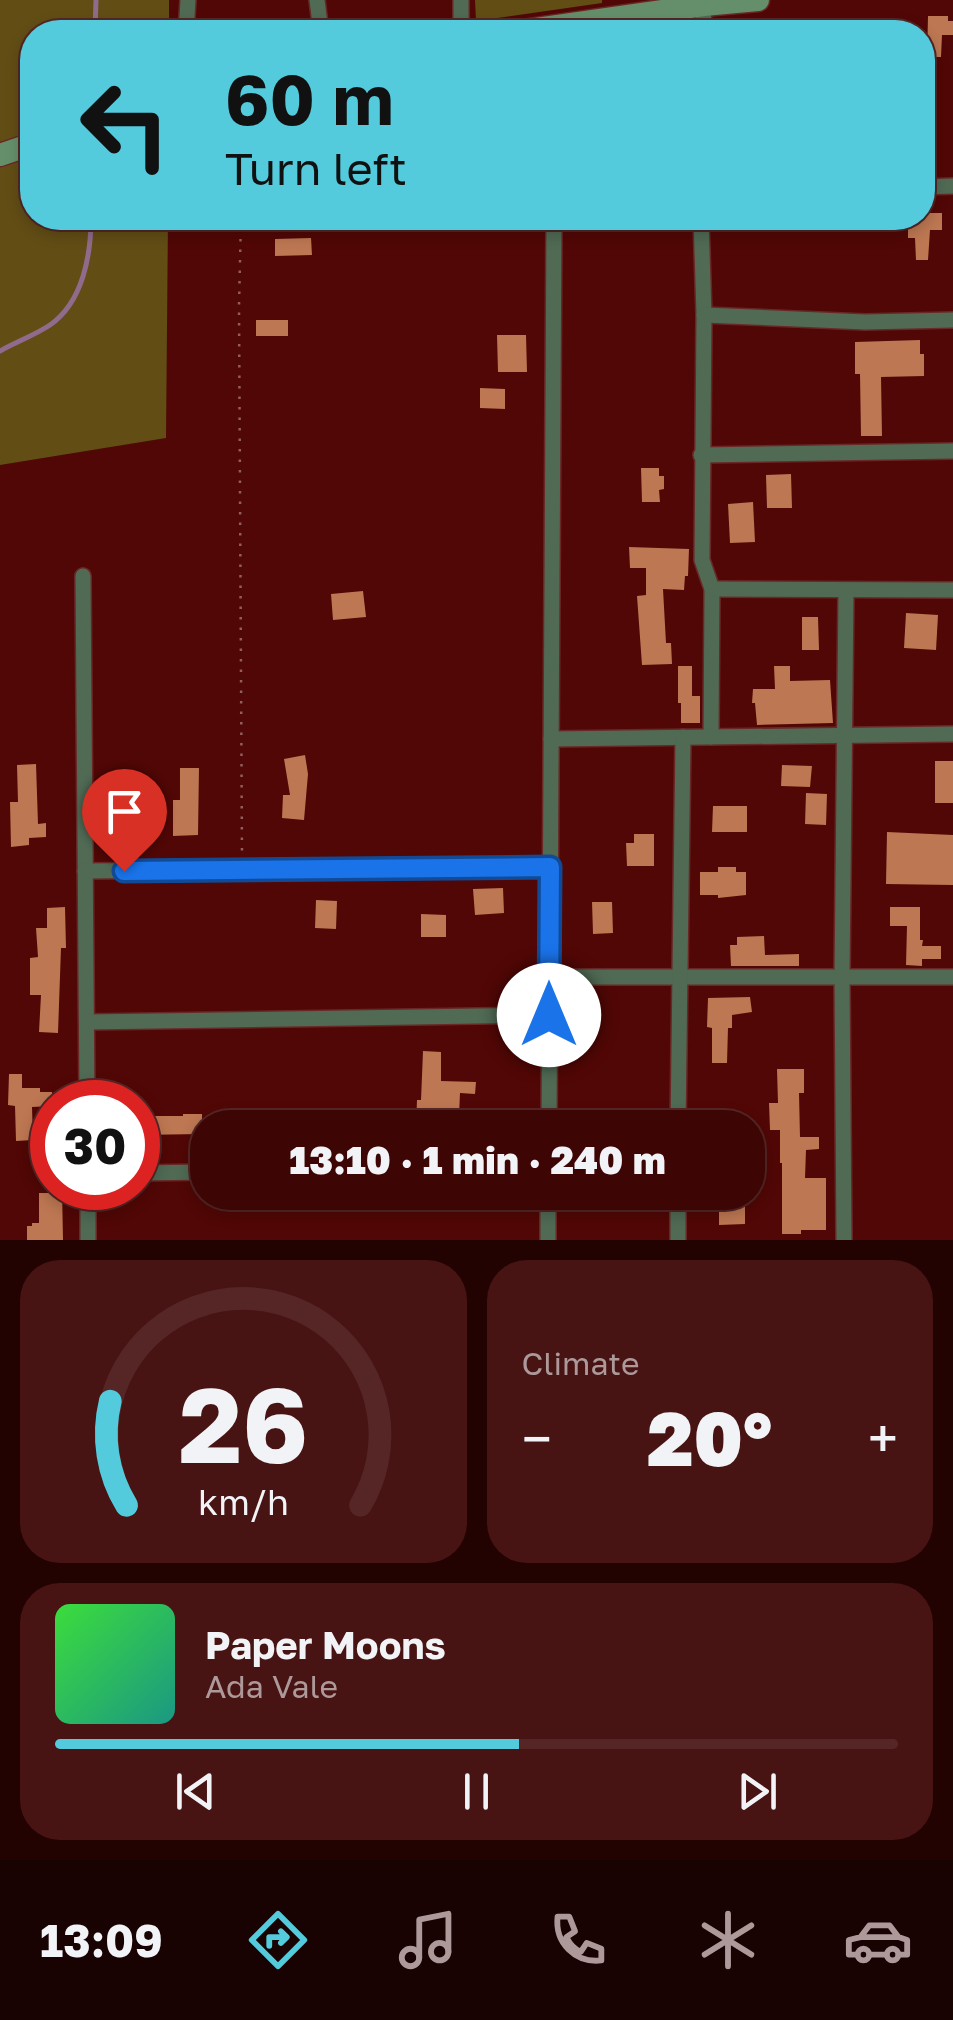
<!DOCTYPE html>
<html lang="en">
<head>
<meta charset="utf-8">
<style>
  body { margin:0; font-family:"Golos Text",sans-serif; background:#481313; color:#f1f3f6; height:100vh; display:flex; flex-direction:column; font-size:38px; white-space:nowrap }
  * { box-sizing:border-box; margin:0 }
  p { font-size:32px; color:#ad999a }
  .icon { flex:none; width:55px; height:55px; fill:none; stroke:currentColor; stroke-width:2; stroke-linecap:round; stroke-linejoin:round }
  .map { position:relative; height:1240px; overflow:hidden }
  .sheet { display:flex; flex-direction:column; gap:20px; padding:20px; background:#220302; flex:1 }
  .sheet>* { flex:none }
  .hud { position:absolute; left:20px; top:20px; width:915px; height:210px; border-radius:40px; box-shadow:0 5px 15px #0003,0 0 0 2px #562626; background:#53cbdc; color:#111; overflow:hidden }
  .speed { position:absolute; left:30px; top:1080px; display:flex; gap:20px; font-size:50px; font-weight:700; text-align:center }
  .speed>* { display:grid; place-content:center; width:130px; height:130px; border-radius:50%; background:#3d0504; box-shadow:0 5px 15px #0003,0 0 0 2px #562626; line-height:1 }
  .speed .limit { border:15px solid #d22; background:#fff; color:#111 }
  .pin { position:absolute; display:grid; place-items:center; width:85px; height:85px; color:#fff; margin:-102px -42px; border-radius:50% 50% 50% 0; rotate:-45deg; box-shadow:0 0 10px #0007 }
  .pin .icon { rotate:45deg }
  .me { position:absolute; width:110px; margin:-55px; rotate:0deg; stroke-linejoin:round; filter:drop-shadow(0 0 8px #0008) }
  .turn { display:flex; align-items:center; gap:35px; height:210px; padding:0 40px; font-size:45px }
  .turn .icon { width:130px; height:130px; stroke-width:2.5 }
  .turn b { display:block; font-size:70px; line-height:85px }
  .big { font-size:75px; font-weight:800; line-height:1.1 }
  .sheet .widget { flex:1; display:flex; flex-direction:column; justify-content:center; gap:15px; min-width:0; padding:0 35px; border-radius:40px; background:#481313 }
  .sheet .dial { align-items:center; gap:0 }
  .dial svg { height:260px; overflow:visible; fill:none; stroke:#562626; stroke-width:7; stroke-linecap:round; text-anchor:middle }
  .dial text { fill:#f1f3f6; stroke:none }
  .song { display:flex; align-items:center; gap:30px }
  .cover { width:120px; height:120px; border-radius:15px; background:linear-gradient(135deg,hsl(120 70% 55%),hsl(170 70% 35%)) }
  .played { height:10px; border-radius:5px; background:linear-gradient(90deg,#53cbdc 55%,#562626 55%) }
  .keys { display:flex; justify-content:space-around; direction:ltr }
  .heat { display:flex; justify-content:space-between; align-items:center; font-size:55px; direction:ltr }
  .sheet .tiles { flex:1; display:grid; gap:20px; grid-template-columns:1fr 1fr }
  .widget:last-child { grid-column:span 2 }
  .trip { position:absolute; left:190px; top:1110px; width:575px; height:100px; border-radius:40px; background:#3d0504; box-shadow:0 5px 15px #0003,0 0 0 2px #562626; font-weight:800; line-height:100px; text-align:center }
  .tab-bar { display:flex; height:160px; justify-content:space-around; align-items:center; background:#180202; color:#ad999a }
  .tab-bar .icon { width:70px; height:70px }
  .tab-bar .selected { color:#53cbdc }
  .tab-bar b { font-size:45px; color:#f1f3f6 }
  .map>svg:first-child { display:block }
</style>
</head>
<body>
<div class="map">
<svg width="953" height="1240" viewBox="0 0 953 1240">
  <rect width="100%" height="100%" fill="#510705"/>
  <g fill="#624d15">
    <polygon points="0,0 169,0 169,32 32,32 32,218 168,218 166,438 0,465"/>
    <polygon points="475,0 602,0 602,3 476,21"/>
  </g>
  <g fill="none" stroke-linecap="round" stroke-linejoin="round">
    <g stroke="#916b8c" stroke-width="5">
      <polyline points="95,32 96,0"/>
      <path d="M0,351C16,342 35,335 50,325C83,302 91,255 91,218"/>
    </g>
  </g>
  <g fill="#bd7752">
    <polygon points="928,16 948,16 948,21 953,21 953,35 942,35 941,57 927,57"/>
    <polygon points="922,213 942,213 942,230 930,230 928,260 916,260 915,238 908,238 908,218 922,218"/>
    <polygon points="311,238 312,255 275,256 275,239"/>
    <rect x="256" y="320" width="32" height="16"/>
    <polygon points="497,335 526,335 527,372 498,372"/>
    <polygon points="920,340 920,354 924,354 924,376 881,377 882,436 861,436 860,374 855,374 855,342"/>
    <polygon points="480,388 505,389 505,409 480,408"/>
    <polygon points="641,468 659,468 659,476 664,476 664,489 659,490 660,502 642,502"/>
    <polygon points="791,474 792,508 767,508 766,475"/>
    <polygon points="753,502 755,542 730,543 728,504"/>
    <polygon points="629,547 689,549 688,576 685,576 684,590 663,589 666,643 671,643 672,664 642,665 637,596 646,595 646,568 630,568"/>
    <polygon points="363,591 366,617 333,620 331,594"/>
    <polygon points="906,613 938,615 936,650 904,648"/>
    <polygon points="802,617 818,617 819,650 802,650"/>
    <polygon points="678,666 692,666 692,696 700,696 700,723 681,723 681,703 678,703"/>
    <polygon points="774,666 790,666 790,681 830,680 833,723 757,725 755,703 752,703 753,689 775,689"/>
    <polygon points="305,755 308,774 304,820 282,818 283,795 290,795 284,759"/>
    <rect x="935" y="761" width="18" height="42"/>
    <polygon points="36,764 38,824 46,823 46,837 29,838 29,845 11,847 10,802 18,802 17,765"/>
    <polygon points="782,765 812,766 810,787 781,786"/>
    <polygon points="180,768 199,768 198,835 173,836 173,800 180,800"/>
    <polygon points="806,793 827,794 826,825 805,824"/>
    <polygon points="713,806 747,806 747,832 712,832"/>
    <polygon points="887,832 953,835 953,885 886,884"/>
    <polygon points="634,834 654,834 654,866 627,866 626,843 634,843"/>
    <polygon points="718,867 736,867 736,872 746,872 746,895 718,898 718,895 700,895 700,872 718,872"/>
    <polygon points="503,888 504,913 475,915 473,889"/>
    <polygon points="316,900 337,901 336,929 315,928"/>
    <polygon points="592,902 612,902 613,933 593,934"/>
    <polygon points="65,907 66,948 61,948 58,1033 39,1032 41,995 30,995 30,958 38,957 36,928 47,928 47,908"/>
    <polygon points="890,907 920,907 920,940 923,940 922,946 941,946 941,959 922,959 922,966 906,965 907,926 890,926"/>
    <polygon points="421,914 446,915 446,937 421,937"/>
    <polygon points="764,936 765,955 799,954 799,966 731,966 730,945 737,945 737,937"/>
    <polygon points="750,997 752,1012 732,1015 732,1028 728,1028 727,1063 712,1063 712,1028 707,1027 708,998"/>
    <polygon points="423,1051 441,1052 441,1081 476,1082 475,1094 460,1093 459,1116 439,1115 438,1126 416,1126 417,1100 421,1100"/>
    <polygon points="777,1069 804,1069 804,1093 799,1093 800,1137 819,1137 819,1149 806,1150 805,1178 826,1178 826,1230 801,1230 801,1234 782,1234 782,1163 780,1163 780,1130 770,1130 769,1103 778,1103"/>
    <polygon points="9,1074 22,1074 22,1088 40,1088 40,1092 52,1092 52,1106 32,1107 33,1140 16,1141 15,1106 8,1105"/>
    <polygon points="183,1114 202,1114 202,1134 138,1135 138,1116 183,1116"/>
    <polygon points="49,1188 62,1188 63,1240 27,1240 27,1226 32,1226 32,1223 39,1223 39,1193 49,1193"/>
    <polygon points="719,1204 745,1204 745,1224 719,1225"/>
  </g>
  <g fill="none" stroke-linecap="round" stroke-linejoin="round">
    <defs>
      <g id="street">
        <polyline points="317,0 321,32"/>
        <polyline points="186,32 188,0"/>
        <polyline points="461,32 461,0"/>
        <polyline points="703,32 704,5"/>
        <polyline points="922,187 953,186"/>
        <polyline points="701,218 704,315 702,560 712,589 711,737"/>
        <polyline points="704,315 865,322 953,320"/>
        <polyline points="701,455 953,451"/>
        <polyline points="83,576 87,1102"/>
        <polyline points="712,589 953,590"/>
        <polyline points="551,739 953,734"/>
        <polyline points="85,871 550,867"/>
        <polyline points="550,977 953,977"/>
        <polyline points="87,1022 549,1015"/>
        <polyline points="549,1128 554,218"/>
        <polyline points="678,1128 683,737"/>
        <polyline points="138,1173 208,1172"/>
        <polyline points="88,1188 88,1240"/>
        <polyline points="548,1240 548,1192"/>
        <polyline points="678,1240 678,1192"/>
        <polyline points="844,1240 842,977 846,591"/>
      </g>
      <g id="secondary">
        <polyline points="515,32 704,5 758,0"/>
        <polyline points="0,155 32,144"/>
      </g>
    </defs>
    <use href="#street" stroke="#692826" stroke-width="18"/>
    <use href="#secondary" stroke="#692826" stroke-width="25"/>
    <polyline stroke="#91605e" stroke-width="2.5" stroke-dasharray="2.5 8" stroke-linecap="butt" points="241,218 239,306 242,856"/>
    <use href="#street" stroke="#506a54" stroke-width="15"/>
    <use href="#secondary" stroke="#658f6b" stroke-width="22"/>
  </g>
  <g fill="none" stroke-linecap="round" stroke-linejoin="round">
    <defs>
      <polyline id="route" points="124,871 550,867 549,1015"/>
    </defs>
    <use href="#route" stroke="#114b97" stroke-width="25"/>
    <use href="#route" stroke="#1a73e8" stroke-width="18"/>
  </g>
</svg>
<div class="speed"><div class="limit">30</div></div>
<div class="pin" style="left:124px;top:871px;background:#d93025"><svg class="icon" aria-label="arrive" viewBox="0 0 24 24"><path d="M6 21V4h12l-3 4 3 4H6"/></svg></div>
<svg class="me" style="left:549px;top:1015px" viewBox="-20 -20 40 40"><circle r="19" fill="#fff"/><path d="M0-13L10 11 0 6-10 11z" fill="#1a73e8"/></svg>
<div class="trip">13:10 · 1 min · 240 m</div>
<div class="hud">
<div class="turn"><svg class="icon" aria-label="left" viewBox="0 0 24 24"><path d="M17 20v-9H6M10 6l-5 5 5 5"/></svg><div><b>60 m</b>Turn left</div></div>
</div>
</div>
<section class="sheet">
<div class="tiles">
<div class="widget dial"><svg viewBox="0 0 100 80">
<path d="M14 69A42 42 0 1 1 86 69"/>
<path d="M14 69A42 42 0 0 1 9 37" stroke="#53cbdc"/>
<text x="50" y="56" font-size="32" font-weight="700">26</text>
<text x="50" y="72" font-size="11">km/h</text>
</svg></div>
<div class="widget"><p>Climate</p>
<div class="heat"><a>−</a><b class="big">20°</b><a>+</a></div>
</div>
<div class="widget">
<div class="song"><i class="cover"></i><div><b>Paper Moons</b><p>Ada Vale</p></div></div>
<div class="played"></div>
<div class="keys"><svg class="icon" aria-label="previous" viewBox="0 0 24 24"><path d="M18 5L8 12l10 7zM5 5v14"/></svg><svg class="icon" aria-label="pause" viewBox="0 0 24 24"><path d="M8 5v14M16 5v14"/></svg><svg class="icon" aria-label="next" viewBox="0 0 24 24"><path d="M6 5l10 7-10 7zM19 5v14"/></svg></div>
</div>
</div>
</section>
<nav class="tab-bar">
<b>13:09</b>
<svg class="icon selected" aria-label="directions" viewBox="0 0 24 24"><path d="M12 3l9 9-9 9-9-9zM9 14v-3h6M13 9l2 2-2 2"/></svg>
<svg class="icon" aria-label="music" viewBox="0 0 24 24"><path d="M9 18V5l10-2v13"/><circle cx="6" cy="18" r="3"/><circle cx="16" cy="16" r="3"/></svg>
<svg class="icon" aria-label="phone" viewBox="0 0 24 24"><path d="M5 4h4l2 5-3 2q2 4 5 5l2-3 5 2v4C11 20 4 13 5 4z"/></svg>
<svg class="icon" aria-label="climate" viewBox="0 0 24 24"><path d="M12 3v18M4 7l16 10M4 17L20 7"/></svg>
<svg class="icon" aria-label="car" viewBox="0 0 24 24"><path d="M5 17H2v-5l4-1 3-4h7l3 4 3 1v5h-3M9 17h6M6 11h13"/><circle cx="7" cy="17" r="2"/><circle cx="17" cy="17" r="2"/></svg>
</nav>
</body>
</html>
